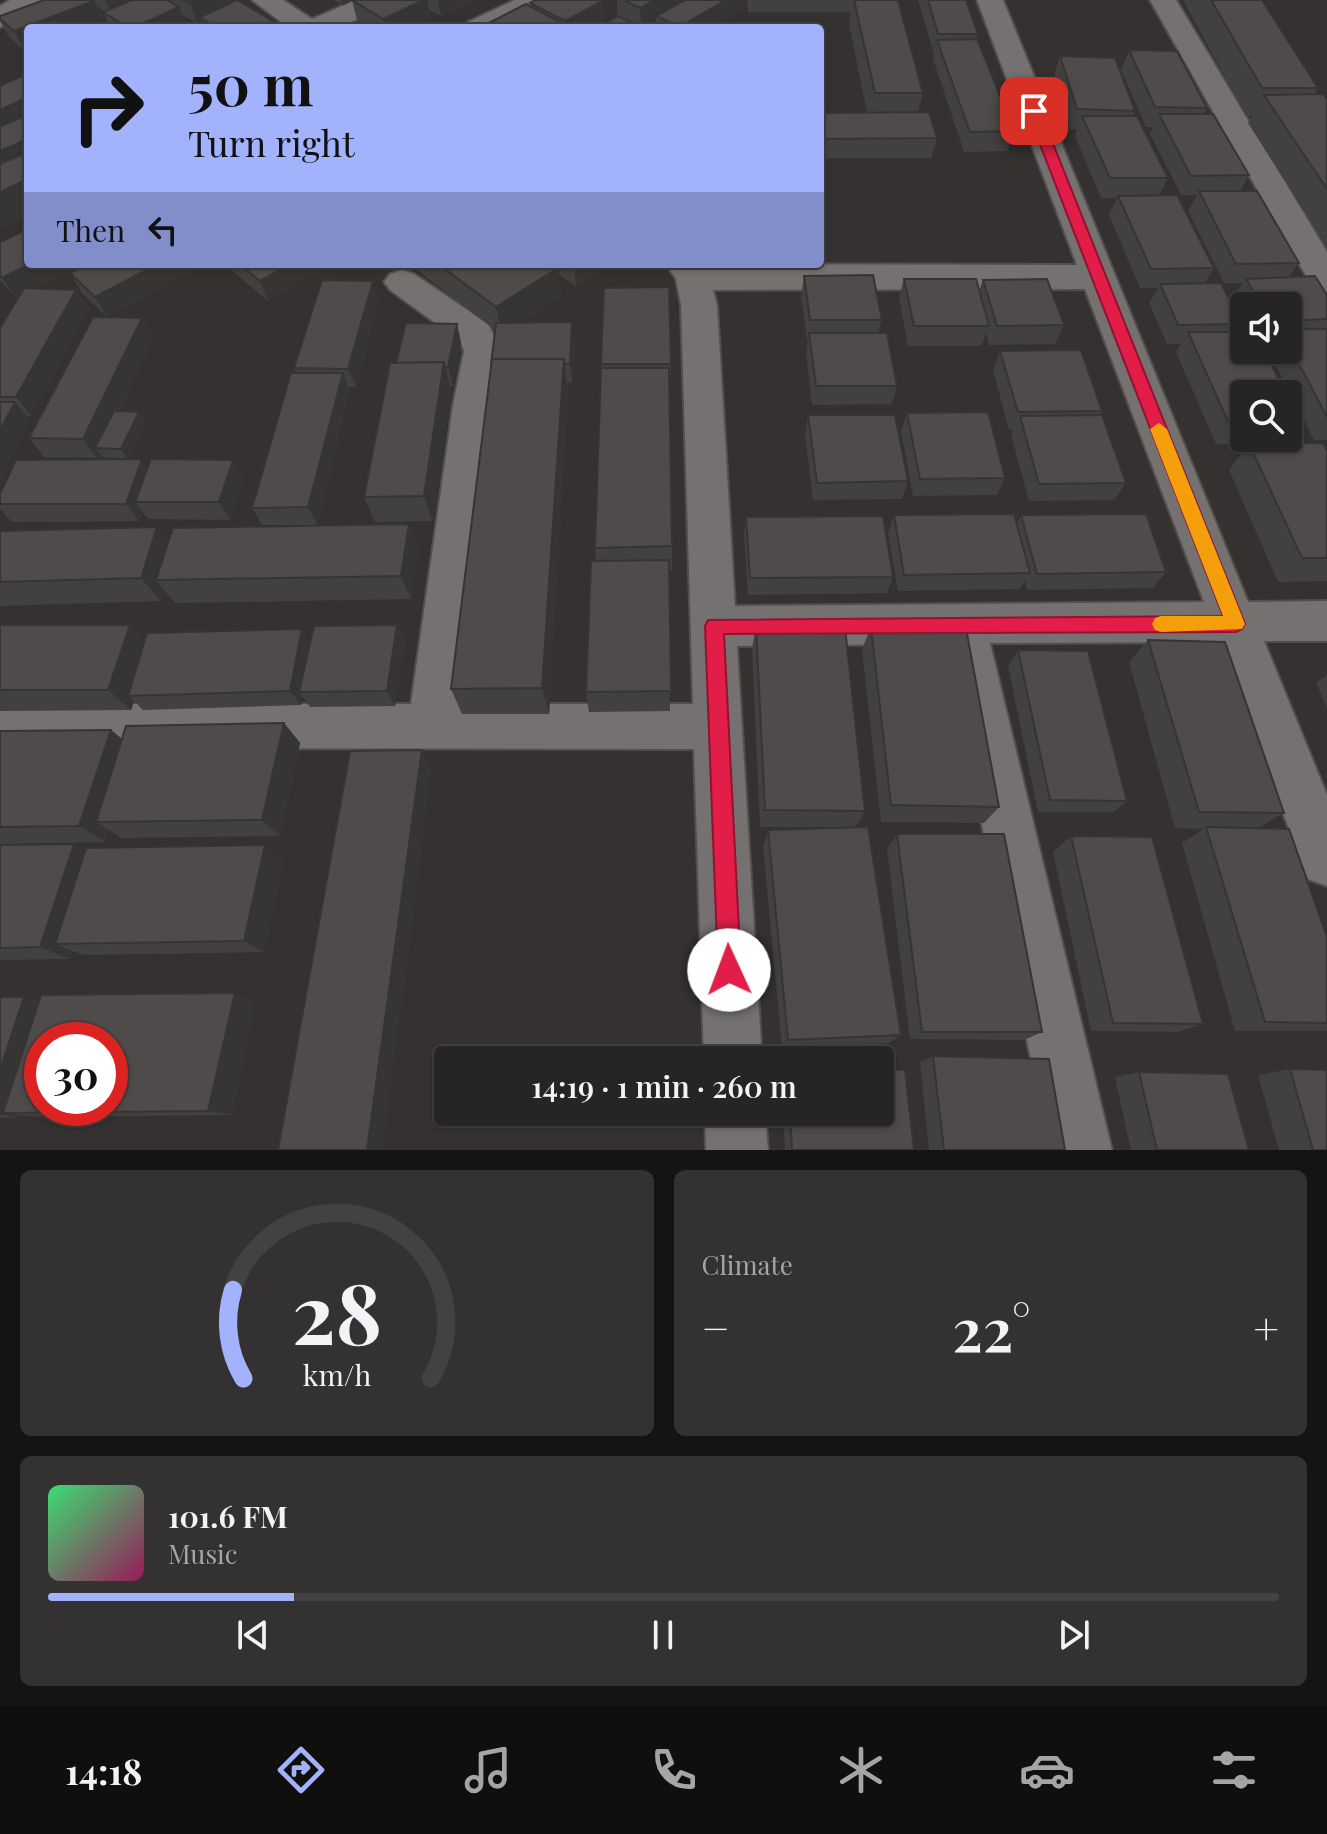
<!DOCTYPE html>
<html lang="en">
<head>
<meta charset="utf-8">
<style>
  body { margin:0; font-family:"Playfair Display",serif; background:#333131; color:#f1f3f6; height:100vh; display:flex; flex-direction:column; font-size:30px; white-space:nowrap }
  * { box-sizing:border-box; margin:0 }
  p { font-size:26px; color:#a4a5a6 }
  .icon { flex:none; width:44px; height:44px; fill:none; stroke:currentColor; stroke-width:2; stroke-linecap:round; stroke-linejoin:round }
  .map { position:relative; height:1150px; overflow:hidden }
  .panel { display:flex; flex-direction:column; gap:20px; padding:20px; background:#151414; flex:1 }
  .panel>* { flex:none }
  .banner { position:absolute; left:24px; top:24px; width:800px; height:244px; border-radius:8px; box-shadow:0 2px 6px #0004,0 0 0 2px #434241; background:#a3b2fd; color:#111; overflow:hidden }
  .buttons { position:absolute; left:1230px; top:292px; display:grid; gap:16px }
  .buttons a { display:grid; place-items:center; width:72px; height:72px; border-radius:8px; background:#272524; box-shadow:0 2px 6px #0004,0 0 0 2px #434241; font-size:40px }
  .speed { position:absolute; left:24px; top:1022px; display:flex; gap:16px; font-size:40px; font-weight:700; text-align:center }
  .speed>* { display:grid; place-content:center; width:104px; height:104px; border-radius:50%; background:#272524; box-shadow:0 2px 6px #0004,0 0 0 2px #434241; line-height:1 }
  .speed .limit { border:12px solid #d22; background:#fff; color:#111 }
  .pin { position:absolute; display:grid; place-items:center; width:68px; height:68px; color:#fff; margin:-34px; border-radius:16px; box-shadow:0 4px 12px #0006 }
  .me { position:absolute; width:88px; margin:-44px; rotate:358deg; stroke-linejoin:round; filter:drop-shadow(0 0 6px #0008) }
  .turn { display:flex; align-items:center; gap:28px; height:168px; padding:0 32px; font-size:36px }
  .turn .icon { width:104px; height:104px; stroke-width:2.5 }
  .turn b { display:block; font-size:56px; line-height:68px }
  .then { display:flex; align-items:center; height:76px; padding:0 32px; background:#0003; gap:16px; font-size:30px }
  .big { font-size:60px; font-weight:600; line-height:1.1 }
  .panel .widget { flex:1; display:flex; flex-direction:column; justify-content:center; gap:12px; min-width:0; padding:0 28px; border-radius:12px; background:#333131 }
  .panel .dial { align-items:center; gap:0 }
  .dial svg { height:208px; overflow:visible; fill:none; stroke:#434241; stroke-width:7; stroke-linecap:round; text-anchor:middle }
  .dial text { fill:#f1f3f6; stroke:none }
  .song { display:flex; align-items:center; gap:24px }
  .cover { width:96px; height:96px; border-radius:12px; background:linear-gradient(135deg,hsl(140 70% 55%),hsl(330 70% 35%)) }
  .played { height:8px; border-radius:4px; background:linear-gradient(90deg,#a3b2fd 20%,#434241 20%) }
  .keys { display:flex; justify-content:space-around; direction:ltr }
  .heat { display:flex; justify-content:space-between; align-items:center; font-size:44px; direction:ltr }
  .panel .tiles { flex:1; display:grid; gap:20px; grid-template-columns:1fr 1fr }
  .widget:last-child { grid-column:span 2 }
  .trip { position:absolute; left:434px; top:1046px; width:460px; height:80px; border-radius:8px; background:#272524; box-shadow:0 2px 6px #0004,0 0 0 2px #434241; font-weight:600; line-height:80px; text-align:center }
  .menu { display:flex; height:128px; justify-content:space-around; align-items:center; background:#100f0e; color:#a4a5a6 }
  .menu .icon { width:56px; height:56px }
  .menu .current { color:#a3b2fd }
  .menu b { font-size:36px; color:#f1f3f6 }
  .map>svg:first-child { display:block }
</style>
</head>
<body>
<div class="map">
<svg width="1327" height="1150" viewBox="0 0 1327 1150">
  <rect width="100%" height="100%" fill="#343130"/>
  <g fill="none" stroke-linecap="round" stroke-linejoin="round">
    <defs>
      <g id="minor">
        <path d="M10,0H50C46,5 8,25 0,27V6Z"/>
        <polygon points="252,0 283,0 312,19 356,0 392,0 388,6 337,28 289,28"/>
        <polygon points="515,0 549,0 545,6 500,28 464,28 468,22"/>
        <path d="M977,0H1003L1248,602L1327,601V641H1264L1327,795V886L1308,879L1218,642L990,643L1112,1150H1050L944,644L737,646L762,1060H704L694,749L0,748V704H411L453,405L464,351L460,341L390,290L384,282L390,274L402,270L414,274L488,324L502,351L491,405L459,704H693L681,305L676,279L666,264L1077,265ZM1085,289L1204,602L735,606L717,305L713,290Z"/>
        <polygon points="1150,0 1176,0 1327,252 1327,293 1315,289 1309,281"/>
        <polygon points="705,1112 765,1112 768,1150 706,1150"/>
      </g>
    </defs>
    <use href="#minor" stroke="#514f4e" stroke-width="4"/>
    <use href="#minor" fill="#747170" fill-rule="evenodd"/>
  </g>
  <g fill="#434040">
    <polygon points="44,0 235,0 285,28 204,28 202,21 197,23 182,15 187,27 184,28 111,28 103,12 104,12 97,6 103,20 83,28 28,28 28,50 25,51 9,37 0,21 0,16"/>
    <polygon points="335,0 475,0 441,16 429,10 431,18 410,28 370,28 357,20 352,0 343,5"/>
    <polygon points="617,0 743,0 742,10 710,28 656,28 656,19 641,27 617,16"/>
    <polygon points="747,0 898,0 923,93 918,112 937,138 931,158 820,158 820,113 867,112 849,24 851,12 748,12"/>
    <polygon points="918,0 966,0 978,34 976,39 1014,131 1007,151 964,152 933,59 934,54"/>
    <polygon points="1183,0 1262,0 1318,88 1315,94 1327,99 1327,247 1248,123 1252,116 1246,116"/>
    <polygon points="603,1 604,21 590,28 479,28 530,6 530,3"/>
    <polygon points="1129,50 1207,108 1204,114 1249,175 1240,191 1299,263 1289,277 1327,295 1327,440 1314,440 1268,350 1288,350 1288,306 1244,306 1244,317 1233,298 1243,283 1224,283 1188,211 1197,195 1181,195 1150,134 1153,127 1146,127 1121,70"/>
    <polygon points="1060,56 1135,111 1133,116 1168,178 1159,195 1214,268 1205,283 1241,324 1236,332 1244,394 1244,438 1288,438 1288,398 1302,425 1286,443 1216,444 1176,352 1181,344 1167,344 1149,303 1158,288 1140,288 1109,215 1117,198 1101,198 1075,136 1077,129 1070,129 1054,76"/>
    <polygon points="0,242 28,264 81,264 33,289 76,290 89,309 31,416 26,416 30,420 0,481 0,328 20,295 16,297 0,280"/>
    <polygon points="228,264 315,264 318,271 268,301 231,270"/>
    <polygon points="409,264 609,264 576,286 558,274 561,296 520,323 574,342 572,383 567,383 568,393 549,714 462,714 451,689 495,330"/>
    <polygon points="720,264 790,264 720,266"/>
    <polygon points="195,269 107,317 82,293 70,273"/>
    <polygon points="804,276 882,320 878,333 897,386 892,404 812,405 806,352 808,340 807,340 801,296"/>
    <polygon points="904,279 979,291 983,280 1064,325 1055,344 989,345 986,333 981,346 908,346 899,298"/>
    <polygon points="604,288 671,364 670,383 669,383 672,546 672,570 669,571 670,711 589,712 586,692 596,561 595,548"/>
    <polygon points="379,301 356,387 349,387 350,392 317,525 262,525 252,508 296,373 294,368"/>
    <polygon points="142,318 154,337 119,411 146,422 127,459 102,457 99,453 97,458 44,457 29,438"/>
    <polygon points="457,324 461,343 453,386 450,386 451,389 432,521 375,522 364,497 396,363"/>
    <polygon points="1000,351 1102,411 1100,415 1126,483 1114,500 1029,501 1011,435 1013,430 1009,430 993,370"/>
    <polygon points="907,413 1005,478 997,495 913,496 901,431"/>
    <polygon points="808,415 908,481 902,499 813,500 805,434"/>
    <polygon points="1249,444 1327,451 1327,581 1278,582 1229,470"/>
    <polygon points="148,467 244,478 230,520 148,519 142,512 139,521 12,522 0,509 0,494"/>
    <polygon points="894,515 1017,524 1021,515 1166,572 1153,588 1027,590 1025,581 1020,589 898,591 888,533"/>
    <polygon points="746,517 893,577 887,593 748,595 744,534"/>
    <polygon points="409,524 419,549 411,599 175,603 164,590 161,601 0,606 0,531 157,527 168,541"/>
    <polygon points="0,625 145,640 311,642 397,625 405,641 395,706 310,707 303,697 301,705 143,710 134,701 131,710 0,711"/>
    <polygon points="756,627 865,811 856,827 901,1035 889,1043 782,1048 763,846 768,830 855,827 760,827 752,649"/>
    <polygon points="871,627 999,807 984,823 881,822 862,649"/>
    <polygon points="1148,640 1284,813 1258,828 1327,937 1327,1031 1235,1031 1182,843 1204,829 1175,828 1129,662"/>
    <polygon points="1018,650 1127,801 1113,812 1038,812 1008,666"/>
    <polygon points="1327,675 1327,708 1316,683"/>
    <polygon points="284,723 300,743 280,836 121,838 109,830 105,842 0,844 0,731 111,730 122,739"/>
    <polygon points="897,834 1042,1032 1024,1040 910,1039 887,849"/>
    <polygon points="1071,836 1203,1024 1177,1032 1091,1031 1053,852"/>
    <polygon points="0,845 85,851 265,845 283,860 264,952 84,955 72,951 70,959 0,960"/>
    <polygon points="0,997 39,1001 255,1002 232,1115 37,1117 21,1115 21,1117 0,1118"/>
    <polygon points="933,1056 1065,1150 929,1150 920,1062"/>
    <polygon points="1290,1069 1327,1150 1279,1150 1258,1075"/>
    <polygon points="1139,1072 1249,1150 1131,1150 1115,1077"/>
    <polygon points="783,1112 880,1112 914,1150 785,1150"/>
  </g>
  <g fill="#373434">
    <polygon points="105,0 152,0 113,17"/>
    <polygon points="197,0 235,0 236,4 200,17 202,21 197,23 190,3"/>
    <polygon points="341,0 353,0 343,5"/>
    <polygon points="424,0 427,0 431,18 410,28 386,28 383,19"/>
    <polygon points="438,0 475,0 441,16"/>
    <polygon points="655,0 691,0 656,16 656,19 641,27 640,8"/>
    <polygon points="726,0 743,0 742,10 710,28 679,28 679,27"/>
    <polygon points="94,1 103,20 83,28 28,28 28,44 25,42 28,50 25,51 14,31"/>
    <polygon points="603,1 604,21 590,28 566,28 565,21"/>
    <polygon points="179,7 187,27 184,28 133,28"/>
    <polygon points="562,23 563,28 552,28"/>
    <polygon points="28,97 28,122 0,135 0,110"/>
    <polygon points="28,139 28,164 0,176 0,151"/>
    <polygon points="28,179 28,216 0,229 0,192"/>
    <polygon points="30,264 81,264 16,297 2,278"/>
    <polygon points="158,264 193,264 195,269 107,317 95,297"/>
    <polygon points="290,264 315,264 318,271 268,301 260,281"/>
    <polygon points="574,264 609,264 576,286"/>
    <polygon points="558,268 561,296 502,335 496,307"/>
    <polygon points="373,281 379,301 356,387 348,369"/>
    <polygon points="76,290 89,309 31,416 16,397"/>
    <polygon points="142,318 154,337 101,448 95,448 99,453 97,458 83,439"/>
    <polygon points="572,322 574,342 572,383 570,364"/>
    <polygon points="457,324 461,343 453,386 448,367"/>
    <polygon points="564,359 568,393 549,714 542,688"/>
    <polygon points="444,362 451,389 432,521 424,496"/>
    <polygon points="343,373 350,392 317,525 308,507"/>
    <polygon points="15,402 30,420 0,481 0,431"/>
    <polygon points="139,412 146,422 127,459 121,449"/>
    <polygon points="142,459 155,477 135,502 142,512 139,521 126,504"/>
    <polygon points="233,460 244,478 230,520 219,502"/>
    <polygon points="409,524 419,549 411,599 401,576"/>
    <polygon points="157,527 176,551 156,580 164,590 161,601 141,578"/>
    <polygon points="130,625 151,647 128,696 134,701 131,710 108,690"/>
    <polygon points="397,625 405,641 395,706 387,691"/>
    <polygon points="302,629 312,645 299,692 303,697 301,705 290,691"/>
    <polygon points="284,723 300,743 280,836 262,820"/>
    <polygon points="111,730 134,749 96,822 109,830 105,842 79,826"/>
    <polygon points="422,750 432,769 383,1150 367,1150"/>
    <polygon points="74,844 101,860 55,944 72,951 70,959 40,947"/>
    <polygon points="265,845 283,860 264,952 244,941"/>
    <polygon points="235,993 255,1002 232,1115 208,1111"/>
    <polygon points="24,997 55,1006 3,1113 21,1115 21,1117 0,1115 0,1070"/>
  </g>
  <g fill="#4e4b4a" stroke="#373434" stroke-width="2" fill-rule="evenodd">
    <polygon points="44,0 93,0 94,1 14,31 0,19 0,16"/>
    <polygon points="132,0 167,0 179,7 133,28 128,28 103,12"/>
    <polygon points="183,0 197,0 190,3"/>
    <polygon points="237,0 285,28 218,28 200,17"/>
    <polygon points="352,0 424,0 383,19"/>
    <polygon points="535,0 601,0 603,1 565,21 530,3"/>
    <polygon points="624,0 655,0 640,8"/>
    <polygon points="685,0 726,0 679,27 656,16"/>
    <polygon points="854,0 898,0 923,93 875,93"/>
    <polygon points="928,0 966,0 978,34 938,34"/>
    <polygon points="1211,0 1262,0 1318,88 1262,88"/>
    <polygon points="526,4 562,23 552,28 479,28"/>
    <polygon points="618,16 643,28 596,28"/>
    <polygon points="74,22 83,28 59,28"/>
    <polygon points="977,39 1014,131 970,132 937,40"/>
    <polygon points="1129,50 1177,51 1207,108 1155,107"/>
    <polygon points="1060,56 1115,58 1135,111 1077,109"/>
    <polygon points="26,74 28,75 28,97 0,110 0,86"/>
    <polygon points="1323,94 1327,99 1327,189 1264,95"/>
    <polygon points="929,112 937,138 820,139 820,113"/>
    <polygon points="1159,114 1213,114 1249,175 1191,176"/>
    <polygon points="28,115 28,139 0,151 0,126"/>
    <polygon points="1082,116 1137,116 1168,178 1110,178"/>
    <polygon points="28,152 28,179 0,192 0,164"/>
    <polygon points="1199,191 1257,191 1299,263 1236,264"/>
    <polygon points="1177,195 1214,268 1151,269 1118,196"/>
    <polygon points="28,229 28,264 30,264 2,278 0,275 0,242"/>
    <polygon points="87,264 158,264 95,297 70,273"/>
    <polygon points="239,264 290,264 260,281"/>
    <polygon points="438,264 551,264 558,268 496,307"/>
    <polygon points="873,275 882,320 810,320 804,276"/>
    <polygon points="1315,276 1327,295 1327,319 1288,321 1288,306 1262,306 1246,279"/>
    <polygon points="904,279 976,279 989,326 914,326"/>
    <polygon points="1047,279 1064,325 997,326 983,280"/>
    <polygon points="322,280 373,281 348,369 294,368"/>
    <polygon points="1221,283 1241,324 1178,325 1160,284"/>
    <polygon points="669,287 671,364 601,364 604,288"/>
    <polygon points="24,288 76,290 16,397 0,397 0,328"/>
    <polygon points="93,317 142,318 83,439 29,438"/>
    <polygon points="572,322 570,364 565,364 564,359 492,359 491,365 496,323"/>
    <polygon points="406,323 457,324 448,367 445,367 444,362 396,363"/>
    <polygon points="1288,329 1327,329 1327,417 1288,343"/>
    <polygon points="1188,332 1244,332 1244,350 1264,350 1286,394 1244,394 1244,426 1230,426"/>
    <polygon points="809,333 887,333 897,386 816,386"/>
    <polygon points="1081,350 1102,411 1018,412 1000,351"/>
    <polygon points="492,359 564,359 542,688 451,689"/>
    <polygon points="444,362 424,496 364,497 390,363"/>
    <polygon points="601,368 669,368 672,546 595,548"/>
    <polygon points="291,373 343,373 308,507 252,508"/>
    <polygon points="1288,398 1302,425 1288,425"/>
    <polygon points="0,402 15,402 0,431"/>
    <polygon points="114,411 139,412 121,449 95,448"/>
    <polygon points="988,412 1005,478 920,479 907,413"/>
    <polygon points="808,415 895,415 908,481 817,483"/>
    <polygon points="1102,415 1126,483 1039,484 1020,416"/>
    <polygon points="1323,443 1327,451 1327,558 1302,558 1249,444"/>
    <polygon points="142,459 126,504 0,504 0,494 16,460"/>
    <polygon points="151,459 233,460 219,502 135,502"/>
    <polygon points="1014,514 1030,573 904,575 894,515"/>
    <polygon points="1146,514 1166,572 1037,574 1021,515"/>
    <polygon points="883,516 893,577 750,578 746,517"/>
    <polygon points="409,524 401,576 156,580 173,528"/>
    <polygon points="157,527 141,578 0,582 0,531"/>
    <polygon points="669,560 671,691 586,692 591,561"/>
    <polygon points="0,625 130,625 108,690 0,690"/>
    <polygon points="397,625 387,691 299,692 314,626"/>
    <polygon points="756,627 845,628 865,811 765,810"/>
    <polygon points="871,627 966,628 999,807 891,805"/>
    <polygon points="302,629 290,691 128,696 147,633"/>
    <polygon points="1148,640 1225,642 1284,813 1199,812"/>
    <polygon points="1018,650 1088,651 1127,801 1050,800"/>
    <polygon points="284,723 262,820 96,822 126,726"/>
    <polygon points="111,730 79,826 0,827 0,731"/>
    <polygon points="422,750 367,1150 278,1150 350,751"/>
    <polygon points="868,827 901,1035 788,1040 768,830"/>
    <polygon points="1206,827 1289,829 1327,937 1327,1023 1265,1022"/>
    <polygon points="897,834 1004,834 1042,1032 922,1032"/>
    <polygon points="1071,836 1152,837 1203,1024 1113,1023"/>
    <polygon points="74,844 40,947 0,948 0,845"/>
    <polygon points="265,845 244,941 55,944 86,848"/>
    <path d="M235,993L208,1111L3,1113L41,995ZM42,1040H110V1108H42Z"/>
    <polygon points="0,997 24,997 0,1070"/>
    <polygon points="933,1056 1049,1059 1065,1150 944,1150"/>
    <polygon points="880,1069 905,1070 914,1150 792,1150 790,1112 880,1112"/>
    <polygon points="1290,1069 1327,1070 1327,1150 1313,1150"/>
    <polygon points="1139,1072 1228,1074 1249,1150 1157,1150"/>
  </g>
  <polygon fill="#e11d48" stroke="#92132f" stroke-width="2" points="1034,107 1040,111 1245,624 1242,629 1236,632 724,634 741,970 737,979 729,982 721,979 718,970 705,626 708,620 1223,616 1027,111"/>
  <polygon fill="#f59e0b" points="1159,423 1167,429 1245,624 1242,629 1161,632 1155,630 1152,624 1155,618 1161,616 1223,616 1150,429"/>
</svg>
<div class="buttons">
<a><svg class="icon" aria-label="sound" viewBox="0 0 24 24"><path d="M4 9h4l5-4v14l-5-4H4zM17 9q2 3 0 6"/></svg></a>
<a><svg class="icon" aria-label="search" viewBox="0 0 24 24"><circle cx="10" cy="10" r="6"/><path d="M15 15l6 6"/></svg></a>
</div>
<div class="speed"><div class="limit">30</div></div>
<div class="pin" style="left:1034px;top:111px;background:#d93025"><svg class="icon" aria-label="arrive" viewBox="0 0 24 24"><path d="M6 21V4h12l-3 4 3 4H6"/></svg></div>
<svg class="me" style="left:729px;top:970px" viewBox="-20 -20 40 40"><circle r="19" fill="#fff"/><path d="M0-13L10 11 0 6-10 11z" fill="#e11d48"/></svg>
<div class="trip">14:19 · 1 min · 260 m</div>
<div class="banner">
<div class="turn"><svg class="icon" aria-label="right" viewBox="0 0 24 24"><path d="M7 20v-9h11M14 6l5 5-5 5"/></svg><div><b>50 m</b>Turn right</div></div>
<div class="then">Then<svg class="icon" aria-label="left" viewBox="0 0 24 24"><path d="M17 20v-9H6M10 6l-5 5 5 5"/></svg></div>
</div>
</div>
<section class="panel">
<div class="tiles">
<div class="widget dial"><svg viewBox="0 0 100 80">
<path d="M14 69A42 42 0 1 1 86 69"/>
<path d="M14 69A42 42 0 0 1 10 35" stroke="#a3b2fd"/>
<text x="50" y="56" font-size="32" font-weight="700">28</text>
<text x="50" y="72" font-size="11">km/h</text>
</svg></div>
<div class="widget"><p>Climate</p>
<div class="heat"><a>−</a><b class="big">22°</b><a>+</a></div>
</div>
<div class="widget">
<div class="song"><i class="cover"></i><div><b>101.6 FM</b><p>Music</p></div></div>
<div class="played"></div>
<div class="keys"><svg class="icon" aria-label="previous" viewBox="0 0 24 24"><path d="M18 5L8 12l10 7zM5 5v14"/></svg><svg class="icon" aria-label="pause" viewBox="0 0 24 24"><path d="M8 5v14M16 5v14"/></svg><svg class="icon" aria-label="next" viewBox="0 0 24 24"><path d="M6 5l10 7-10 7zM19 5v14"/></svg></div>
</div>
</div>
</section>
<nav class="menu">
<b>14:18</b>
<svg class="icon current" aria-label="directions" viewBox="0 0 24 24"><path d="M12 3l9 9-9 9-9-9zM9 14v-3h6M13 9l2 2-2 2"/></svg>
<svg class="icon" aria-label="music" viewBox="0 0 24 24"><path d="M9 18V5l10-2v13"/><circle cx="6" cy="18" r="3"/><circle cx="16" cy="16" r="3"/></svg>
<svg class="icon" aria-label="phone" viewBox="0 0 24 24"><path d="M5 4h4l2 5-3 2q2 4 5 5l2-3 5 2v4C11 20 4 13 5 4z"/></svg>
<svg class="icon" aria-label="climate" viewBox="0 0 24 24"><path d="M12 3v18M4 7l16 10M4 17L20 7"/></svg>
<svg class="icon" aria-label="car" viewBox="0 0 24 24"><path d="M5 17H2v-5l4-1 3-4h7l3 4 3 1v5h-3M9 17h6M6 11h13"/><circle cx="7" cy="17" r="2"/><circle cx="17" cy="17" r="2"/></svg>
<svg class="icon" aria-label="filters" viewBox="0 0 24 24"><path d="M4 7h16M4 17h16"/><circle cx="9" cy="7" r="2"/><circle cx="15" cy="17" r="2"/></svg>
</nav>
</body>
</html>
